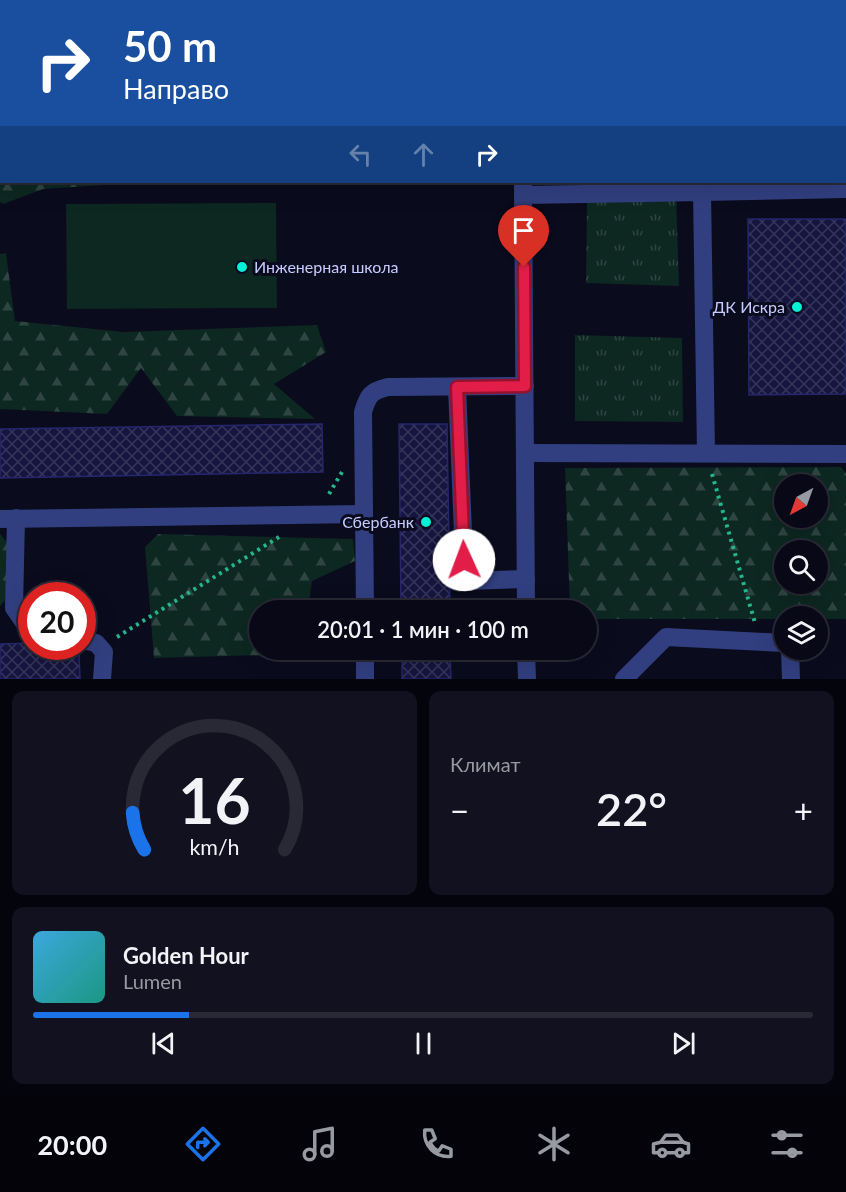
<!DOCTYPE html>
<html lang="ru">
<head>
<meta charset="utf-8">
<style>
  body { margin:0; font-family:Lato,sans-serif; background:#11111f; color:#f1f3f6; height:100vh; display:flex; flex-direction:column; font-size:22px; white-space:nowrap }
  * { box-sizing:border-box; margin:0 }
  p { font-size:20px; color:#989aa1 }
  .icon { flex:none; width:33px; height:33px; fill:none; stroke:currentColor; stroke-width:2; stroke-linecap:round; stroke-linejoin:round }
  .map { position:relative; height:679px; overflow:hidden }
  .sheet { display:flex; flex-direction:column; gap:12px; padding:12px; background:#04040c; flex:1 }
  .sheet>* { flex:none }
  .hud { position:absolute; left:0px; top:0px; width:846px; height:183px; box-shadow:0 6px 24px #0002,0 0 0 2px #292935; background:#1a4fa0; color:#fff; overflow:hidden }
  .needle { width:39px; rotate:221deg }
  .buttons { position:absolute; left:774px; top:474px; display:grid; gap:12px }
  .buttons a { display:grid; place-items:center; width:54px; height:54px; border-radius:50%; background:#080816; box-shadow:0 6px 24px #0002,0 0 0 2px #292935; font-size:30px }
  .speed { position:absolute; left:18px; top:582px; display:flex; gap:12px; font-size:30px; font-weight:700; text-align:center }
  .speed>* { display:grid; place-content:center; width:78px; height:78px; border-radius:50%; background:#080816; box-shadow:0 6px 24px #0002,0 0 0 2px #292935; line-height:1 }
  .speed .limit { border:9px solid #d22; background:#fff; color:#111 }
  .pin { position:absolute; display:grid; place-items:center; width:51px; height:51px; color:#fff; margin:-62px -26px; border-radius:50% 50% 50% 0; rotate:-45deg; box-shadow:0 0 6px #0007 }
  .pin .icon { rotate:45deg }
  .me { position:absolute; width:66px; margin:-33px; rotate:358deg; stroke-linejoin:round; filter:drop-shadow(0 0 4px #0008) }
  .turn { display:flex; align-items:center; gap:21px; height:126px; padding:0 24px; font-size:27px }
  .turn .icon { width:78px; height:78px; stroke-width:2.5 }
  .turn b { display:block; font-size:42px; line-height:51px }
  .lanes { display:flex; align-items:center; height:57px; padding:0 24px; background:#0003; justify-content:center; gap:30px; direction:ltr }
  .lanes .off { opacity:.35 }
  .big { font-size:45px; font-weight:600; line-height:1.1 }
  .sheet .card { flex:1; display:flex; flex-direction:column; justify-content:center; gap:9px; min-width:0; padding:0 21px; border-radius:12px; background:#11111f }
  .sheet .dial { align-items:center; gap:0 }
  .dial svg { height:156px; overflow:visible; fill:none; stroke:#292935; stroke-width:7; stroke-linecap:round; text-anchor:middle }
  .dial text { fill:#f1f3f6; stroke:none }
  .song { display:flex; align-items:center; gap:18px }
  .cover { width:72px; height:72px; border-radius:9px; background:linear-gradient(135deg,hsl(200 70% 55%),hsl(170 70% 35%)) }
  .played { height:6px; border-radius:3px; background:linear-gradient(90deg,#1a73e8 20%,#292935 20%) }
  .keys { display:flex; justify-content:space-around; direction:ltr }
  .heat { display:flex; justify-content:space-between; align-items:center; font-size:33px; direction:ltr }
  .sheet .tiles { flex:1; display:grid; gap:12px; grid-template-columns:1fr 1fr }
  .card:last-child { grid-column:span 2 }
  .trip { position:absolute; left:249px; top:600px; width:348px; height:60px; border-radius:30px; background:#080816; box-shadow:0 6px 24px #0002,0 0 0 2px #292935; font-weight:600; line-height:60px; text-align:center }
  .dock { display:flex; height:96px; justify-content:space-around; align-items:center; background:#030309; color:#989aa1 }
  .dock .icon { width:42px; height:42px }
  .dock .active { color:#1a73e8 }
  .dock b { font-size:27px; color:#f1f3f6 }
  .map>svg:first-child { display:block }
</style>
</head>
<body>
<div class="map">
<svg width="846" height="679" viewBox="0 0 846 679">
  <defs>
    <pattern id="grass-tufts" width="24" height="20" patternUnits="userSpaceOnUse" patternTransform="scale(1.5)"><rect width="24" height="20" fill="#0d2721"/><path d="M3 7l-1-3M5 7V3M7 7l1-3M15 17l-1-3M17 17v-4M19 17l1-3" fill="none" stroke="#2f4542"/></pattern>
    <pattern id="forest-firs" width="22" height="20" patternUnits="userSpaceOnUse" patternTransform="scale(1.5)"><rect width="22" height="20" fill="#0d2721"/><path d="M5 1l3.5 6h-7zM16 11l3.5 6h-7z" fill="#2f4542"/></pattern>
    <pattern id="building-cross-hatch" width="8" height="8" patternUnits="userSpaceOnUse" patternTransform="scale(1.5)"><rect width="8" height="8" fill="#15153f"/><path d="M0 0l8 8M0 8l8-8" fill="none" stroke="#36365c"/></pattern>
  </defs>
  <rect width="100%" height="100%" fill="#0a0b1d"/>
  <g fill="url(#grass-tufts)">
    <polygon points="676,194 679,286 586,283 587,198"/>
    <polygon points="575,335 682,338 683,422 575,421"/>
  </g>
  <g fill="url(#forest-firs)" fill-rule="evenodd">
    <polygon points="0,155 1,156 2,182 138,182 135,183 43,189 3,204 0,202"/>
    <polygon points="6,253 15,321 124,332 317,325 326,352 274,384 315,419 177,416 141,368 107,414 0,409 0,254"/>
    <path d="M841,467L846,473V619H818V616H784V619H587L586,610H570L565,468ZM784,484H818V518H784ZM784,550H818V584H784Z"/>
    <polygon points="0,534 24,562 20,584 0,606"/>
    <polygon points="158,534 353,539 355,561 312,581 308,610 260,610 260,650 308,650 309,654 154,658 145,547"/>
  </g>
  <polygon fill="#0d2721" points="276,203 277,308 67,309 66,204"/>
  <g fill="url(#building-cross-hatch)" stroke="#25266d" stroke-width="1.5">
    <polygon points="748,219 846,219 846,394 749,395"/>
    <polygon points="322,424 323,472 0,478 0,429"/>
    <polygon points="399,424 447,424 450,610 401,610"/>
    <polygon points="32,643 32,646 73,646 79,651 80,679 0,679 0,644"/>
    <polygon points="402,650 450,650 451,679 402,679"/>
  </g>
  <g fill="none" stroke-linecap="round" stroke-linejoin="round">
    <g stroke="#24b58d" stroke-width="4" stroke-dasharray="3 4.5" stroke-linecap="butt">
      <polyline points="712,474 755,623"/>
      <polyline points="329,494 342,472"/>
      <polyline points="117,637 279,537"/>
    </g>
    <g stroke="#313f80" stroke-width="18">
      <polyline points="92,0 94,2"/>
      <polyline points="522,0 522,2"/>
      <polyline points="681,0 682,2"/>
      <polyline points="627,2 627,0"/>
      <polyline points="844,38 846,38"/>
      <polyline points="0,145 2,145"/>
      <polyline points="523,182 526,610"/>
      <polyline points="702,192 846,189"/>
      <polyline points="523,195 702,192 706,453"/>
      <polyline points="457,387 465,581 526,579"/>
      <polyline points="525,453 846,454"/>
      <polyline points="16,518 14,608 23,621 32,626"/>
      <polyline points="0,519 364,514"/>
      <path d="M365,610L363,412C368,395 371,391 388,387L525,386"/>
      <polyline points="82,640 96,643 104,652 102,679"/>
      <polyline points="365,650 365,679"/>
      <polyline points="526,650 527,679"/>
      <polyline points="790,650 791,679"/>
      <polyline points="624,679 666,637 784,643"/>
    </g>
  </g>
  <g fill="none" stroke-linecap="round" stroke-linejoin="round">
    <defs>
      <polyline id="route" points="464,560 457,387 525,386 524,267"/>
    </defs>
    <use href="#route" stroke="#92132f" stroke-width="15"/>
    <use href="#route" stroke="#e11d48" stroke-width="10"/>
  </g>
  <g fill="#00f1d6" stroke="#0a0b1d" stroke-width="2">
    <circle cx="242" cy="267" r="6"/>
    <circle cx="797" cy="307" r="6"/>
    <circle cx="426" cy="522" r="6"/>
  </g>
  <g text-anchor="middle" stroke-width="6" stroke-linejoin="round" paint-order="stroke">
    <g font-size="16" fill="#c6ccff" stroke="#0a0b1d" text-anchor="end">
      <text x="254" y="273" text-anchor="start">Инженерная школа</text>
      <text x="785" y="313">ДК Искра</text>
      <text x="414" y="528">Сбербанк</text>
    </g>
  </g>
</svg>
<div class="buttons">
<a><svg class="needle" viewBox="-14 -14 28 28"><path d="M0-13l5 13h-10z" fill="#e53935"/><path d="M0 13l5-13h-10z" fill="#989aa1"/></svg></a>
<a><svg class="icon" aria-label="search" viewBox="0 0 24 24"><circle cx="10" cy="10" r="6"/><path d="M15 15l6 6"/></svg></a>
<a><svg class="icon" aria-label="layers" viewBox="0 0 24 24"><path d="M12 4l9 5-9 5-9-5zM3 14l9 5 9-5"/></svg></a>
</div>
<div class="speed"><div class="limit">20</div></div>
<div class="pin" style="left:524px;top:267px;background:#d93025"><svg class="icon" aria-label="arrive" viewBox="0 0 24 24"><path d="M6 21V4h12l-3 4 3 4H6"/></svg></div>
<svg class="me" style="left:464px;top:560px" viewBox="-20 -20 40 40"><circle r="19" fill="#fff"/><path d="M0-13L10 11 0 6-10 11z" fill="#e11d48"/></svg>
<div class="trip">20:01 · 1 мин · 100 m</div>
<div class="hud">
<div class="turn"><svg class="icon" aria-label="right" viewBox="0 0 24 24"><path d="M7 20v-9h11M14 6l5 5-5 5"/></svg><div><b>50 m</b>Направо</div></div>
<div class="lanes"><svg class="icon off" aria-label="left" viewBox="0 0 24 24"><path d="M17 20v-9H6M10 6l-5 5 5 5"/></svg><svg class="icon off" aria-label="ahead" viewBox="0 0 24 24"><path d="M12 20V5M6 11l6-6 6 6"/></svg><svg class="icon" aria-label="right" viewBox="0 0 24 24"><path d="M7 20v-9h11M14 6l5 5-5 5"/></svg></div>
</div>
</div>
<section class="sheet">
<div class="tiles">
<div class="card dial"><svg viewBox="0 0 100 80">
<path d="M14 69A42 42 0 1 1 86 69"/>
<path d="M14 69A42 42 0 0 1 8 50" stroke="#1a73e8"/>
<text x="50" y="56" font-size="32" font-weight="700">16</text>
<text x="50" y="72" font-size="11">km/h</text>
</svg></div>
<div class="card"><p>Климат</p>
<div class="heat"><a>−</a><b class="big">22°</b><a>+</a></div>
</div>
<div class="card">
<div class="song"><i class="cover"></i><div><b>Golden Hour</b><p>Lumen</p></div></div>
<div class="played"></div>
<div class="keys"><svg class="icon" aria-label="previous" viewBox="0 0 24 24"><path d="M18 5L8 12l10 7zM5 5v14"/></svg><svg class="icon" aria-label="pause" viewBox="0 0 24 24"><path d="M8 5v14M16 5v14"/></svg><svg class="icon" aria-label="next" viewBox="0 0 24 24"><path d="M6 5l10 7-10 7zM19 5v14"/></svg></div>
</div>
</div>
</section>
<nav class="dock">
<b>20:00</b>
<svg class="icon active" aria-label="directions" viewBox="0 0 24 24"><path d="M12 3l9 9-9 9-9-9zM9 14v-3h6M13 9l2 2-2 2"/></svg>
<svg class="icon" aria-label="music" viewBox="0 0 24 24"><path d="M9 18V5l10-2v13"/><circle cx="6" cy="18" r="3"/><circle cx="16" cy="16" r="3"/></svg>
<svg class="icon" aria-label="phone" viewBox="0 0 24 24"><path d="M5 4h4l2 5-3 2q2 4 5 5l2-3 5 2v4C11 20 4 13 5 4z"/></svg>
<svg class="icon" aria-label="climate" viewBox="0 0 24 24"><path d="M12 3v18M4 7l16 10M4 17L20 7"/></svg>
<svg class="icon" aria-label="car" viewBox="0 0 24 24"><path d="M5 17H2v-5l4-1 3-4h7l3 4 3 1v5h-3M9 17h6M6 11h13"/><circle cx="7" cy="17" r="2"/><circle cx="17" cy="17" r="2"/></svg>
<svg class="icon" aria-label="filters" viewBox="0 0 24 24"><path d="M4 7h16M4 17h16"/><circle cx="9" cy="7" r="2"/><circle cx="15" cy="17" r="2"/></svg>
</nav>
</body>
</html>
